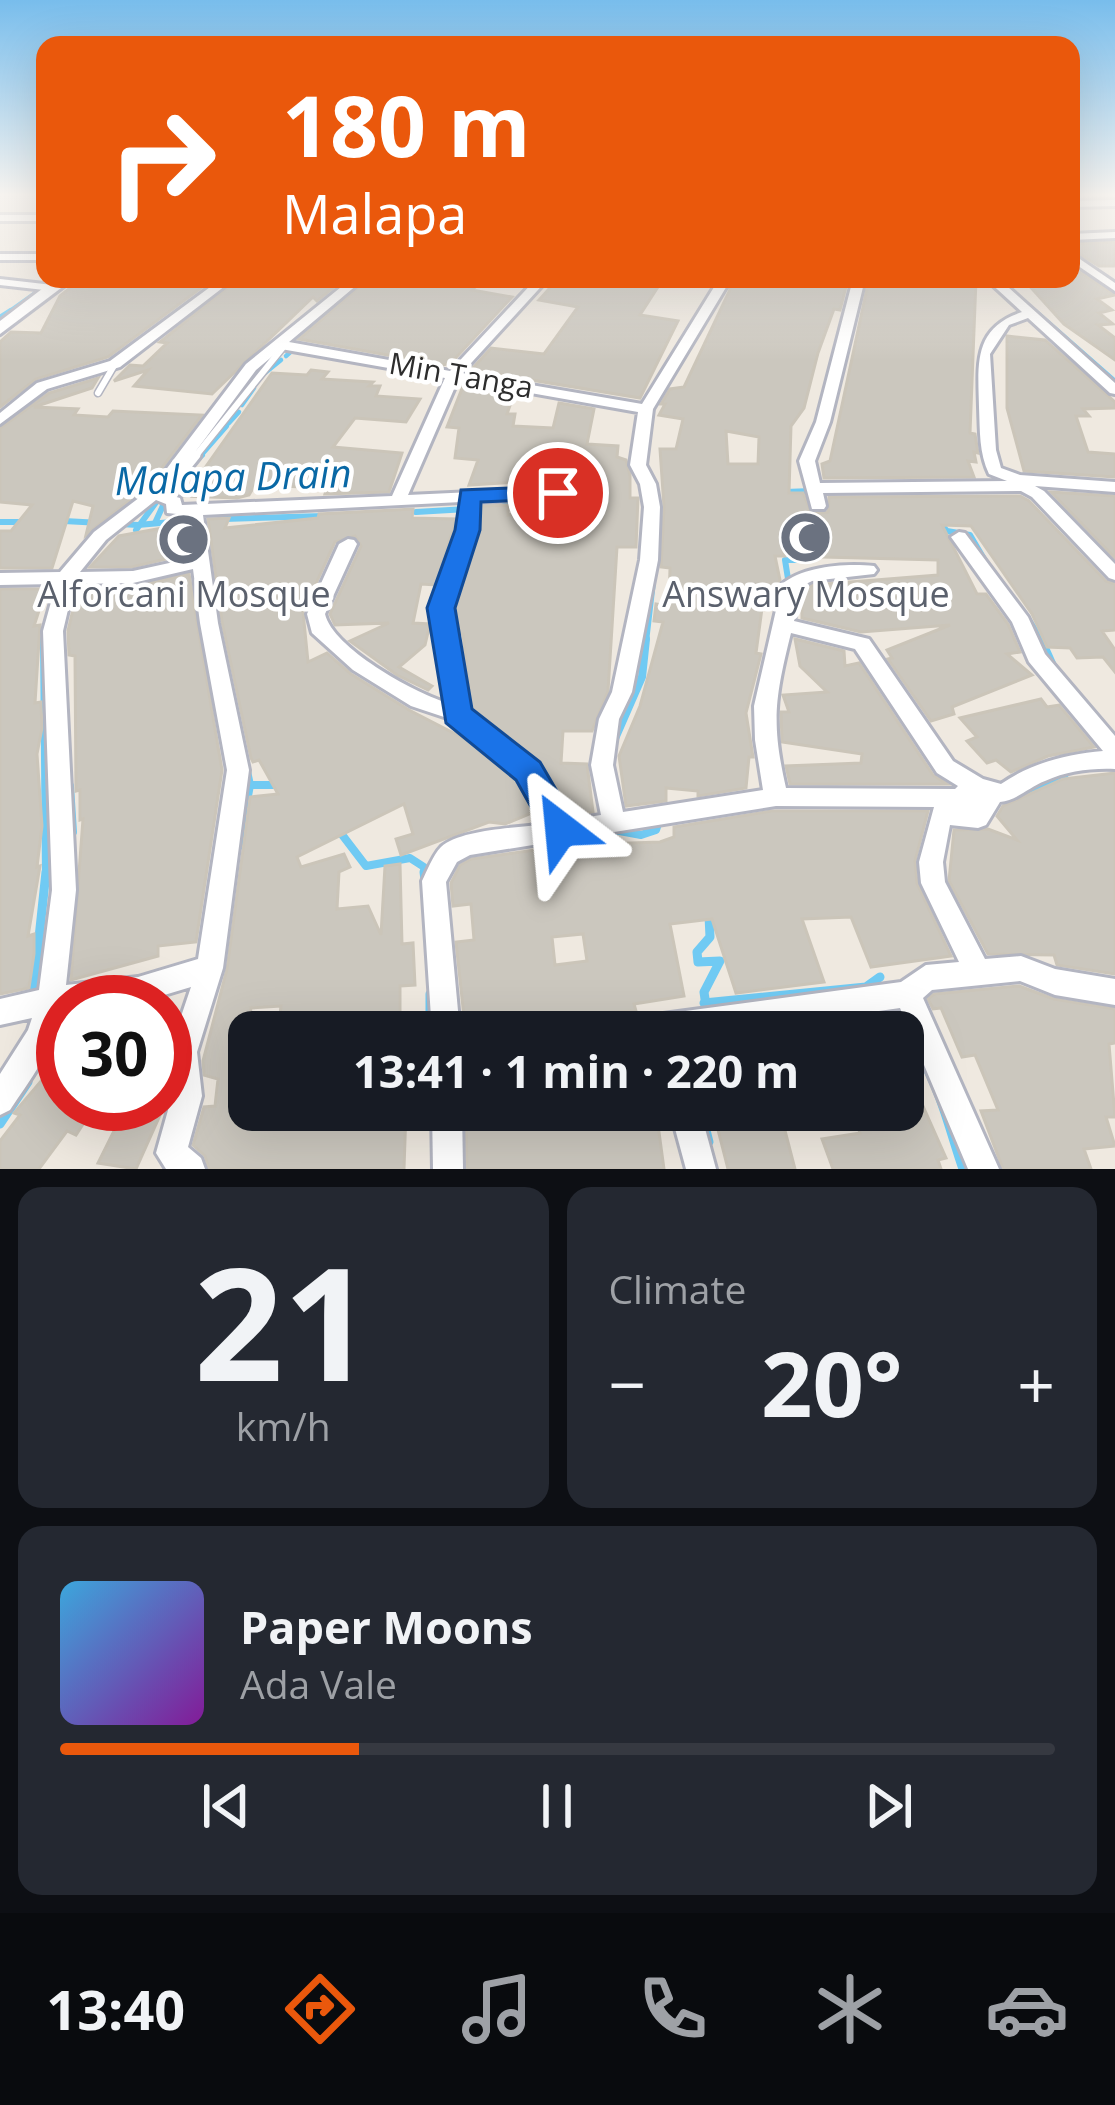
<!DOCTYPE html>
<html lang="en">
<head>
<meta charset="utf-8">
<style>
  body { margin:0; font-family:"Open Sans",sans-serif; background:#242831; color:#f1f3f6; height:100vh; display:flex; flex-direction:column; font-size:45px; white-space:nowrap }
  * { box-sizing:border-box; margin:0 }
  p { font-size:39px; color:#9ea1a6 }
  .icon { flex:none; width:66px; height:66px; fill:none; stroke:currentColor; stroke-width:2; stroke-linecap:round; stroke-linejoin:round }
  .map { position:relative; height:1169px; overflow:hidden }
  .sheet { display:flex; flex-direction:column; gap:18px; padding:18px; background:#0d0f14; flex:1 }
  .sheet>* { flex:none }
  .banner { position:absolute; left:36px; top:36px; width:1044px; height:252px; border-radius:24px; box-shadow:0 12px 48px #0002; background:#ea580c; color:#fff; overflow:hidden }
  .speed { position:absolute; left:36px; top:975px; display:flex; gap:24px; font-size:60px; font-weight:700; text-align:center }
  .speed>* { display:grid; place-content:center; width:156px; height:156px; border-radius:50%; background:#171b24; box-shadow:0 12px 48px #0002; line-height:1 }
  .speed .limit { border:18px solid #d22; background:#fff; color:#111 }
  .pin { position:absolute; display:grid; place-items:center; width:102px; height:102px; color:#fff; margin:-51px; border:6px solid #fff; border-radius:50%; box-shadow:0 3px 12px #0007 }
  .me { position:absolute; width:132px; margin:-66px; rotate:331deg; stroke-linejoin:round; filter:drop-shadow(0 0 9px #0008) }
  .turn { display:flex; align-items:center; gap:42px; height:252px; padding:0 48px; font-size:54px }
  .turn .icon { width:156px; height:156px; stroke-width:2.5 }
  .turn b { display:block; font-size:84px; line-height:102px }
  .big { font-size:90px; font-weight:700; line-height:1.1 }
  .sheet .widget { flex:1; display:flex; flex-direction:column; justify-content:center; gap:18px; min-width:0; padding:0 42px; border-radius:24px; background:#242831 }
  .sheet .dial { align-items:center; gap:0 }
  .dial b { font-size:156px; line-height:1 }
  .song { display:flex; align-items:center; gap:36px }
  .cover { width:144px; height:144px; border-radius:18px; background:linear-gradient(135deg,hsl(200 70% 55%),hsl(290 70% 35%)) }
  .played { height:12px; border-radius:6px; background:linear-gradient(90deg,#ea580c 30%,#363941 30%) }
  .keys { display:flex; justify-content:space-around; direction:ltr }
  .heat { display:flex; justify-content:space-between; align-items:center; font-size:66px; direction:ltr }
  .sheet .tiles { flex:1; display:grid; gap:18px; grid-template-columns:1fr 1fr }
  .widget:last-child { grid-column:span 2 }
  .trip { position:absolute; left:228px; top:1011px; width:696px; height:120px; border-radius:24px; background:#171b24; box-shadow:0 12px 48px #0002; font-weight:700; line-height:120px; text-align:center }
  .tab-bar { display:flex; height:192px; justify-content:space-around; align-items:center; background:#090b0e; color:#9ea1a6 }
  .tab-bar .icon { width:84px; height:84px }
  .tab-bar .current { color:#ea580c }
  .tab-bar b { font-size:54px; color:#f1f3f6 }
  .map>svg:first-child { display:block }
</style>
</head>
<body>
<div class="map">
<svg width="1115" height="1169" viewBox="0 0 1115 1169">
  <rect width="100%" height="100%" fill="#efe9e0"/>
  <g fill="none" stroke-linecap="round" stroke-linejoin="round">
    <g stroke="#70caf3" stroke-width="3">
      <polyline points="46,282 50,279"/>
      <polyline points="1015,293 1037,313"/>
      <polyline points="6,313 37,291"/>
      <polyline points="326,313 369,279"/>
    </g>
    <g stroke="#70caf3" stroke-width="4.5">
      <polyline points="1034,310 1115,381"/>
      <polyline points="0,317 11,310"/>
      <polyline points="0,334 24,315"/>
      <polyline points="296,336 330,310"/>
      <polyline points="286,356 296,347"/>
      <polyline points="265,373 281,360"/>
      <polyline points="242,405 254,388"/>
      <polyline points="229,423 239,412"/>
      <polyline points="210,434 268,359"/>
      <polyline points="199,458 227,426"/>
    </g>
    <g stroke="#70caf3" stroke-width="6">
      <polyline points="196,461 202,455"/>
      <polyline points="785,492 812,491"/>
      <polyline points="504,506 568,501"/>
      <polyline points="416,512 467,509"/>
      <polyline points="224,519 324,516"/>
      <polyline points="64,521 138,525 194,520"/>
      <polyline points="938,521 947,531 970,535 987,564"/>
      <polyline points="0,522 21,522"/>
      <polyline points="155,523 166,499"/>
      <polyline points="136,530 162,494"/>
      <polyline points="789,585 785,560 795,560 790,545"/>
      <polyline points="1027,617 1043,642"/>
      <polyline points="44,642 55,584"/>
      <polyline points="646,642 653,582"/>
    </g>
    <g stroke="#70caf3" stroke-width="8">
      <polyline points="44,639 46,875"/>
      <polyline points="1041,639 1054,668"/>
      <polyline points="614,741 642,677 646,639"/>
      <polyline points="250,785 278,785"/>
      <polyline points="70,786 73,832"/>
      <polyline points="1008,799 1049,786 1065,774"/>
      <polyline points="340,832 366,866 410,858 424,867 425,875"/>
      <polyline points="554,841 600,841"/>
      <polyline points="599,841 612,839 614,830 641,835 656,830 659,821"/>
      <polyline points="239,846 250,785 247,771"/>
    </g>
    <g stroke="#70caf3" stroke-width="9">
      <polyline points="424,872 425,880"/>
      <polyline points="33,994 46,872"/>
      <polyline points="430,994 430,1032"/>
      <polyline points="704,1003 866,987 880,977"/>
      <polyline points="707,1013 704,992 720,961 698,962 697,952 710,937 709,916"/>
      <path d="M854,1014C925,1010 944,1116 963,1169"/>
      <polyline points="49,1045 63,1028"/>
      <polyline points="701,1110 709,1142"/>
      <polyline points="0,1124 28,1082"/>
    </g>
  </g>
  <g fill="#cbc7be" stroke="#cbc5b9" stroke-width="3" fill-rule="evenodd">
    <polygon points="1115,242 1115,266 1099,266 1071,249 1071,244"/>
    <polygon points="1071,266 1115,295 1097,299 1112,310 1099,313 1113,324 1098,325 1115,338 1115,360 1064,324 1025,281 1071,281"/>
    <polygon points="110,279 213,279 108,357 36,379 0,407 0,342 11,332 41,333 60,296 75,284 109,284"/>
    <polygon points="238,279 344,279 317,301 313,297 212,394 134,386 148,370 114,381 130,365 143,366 167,343 160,342"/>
    <polygon points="368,279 468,279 482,281 472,290 512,297 451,363 443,365 299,339"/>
    <polygon points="558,279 663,279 640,315 678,321 640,398 471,370 491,348 544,354 578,307 539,300"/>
    <path d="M735,279H848L840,310L834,309L818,353L804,408L791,426L789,493H803L812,514L828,512L829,497L1020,496L1029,501L1106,581L1115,584V630L1102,631L1115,650V672L1103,657L1077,658L1070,648L1047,647L1032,614L971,526L942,525L977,594H986L1008,624L1020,652L1007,654L1032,675L952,707L954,714L931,721L888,659L892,658L887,650L950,625L861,632L802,618V600L804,590L813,585L938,575V560L823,557L821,551L783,550L785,556H775L780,580L774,599L763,601L756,653L761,654L746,713L753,757H749L746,788L698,796V791L666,788V801L626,806L619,756L640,706L663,622L654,621L656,604L669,606L670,568L661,567L664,507L660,449H676L683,419L659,415L665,404H661L670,389L684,387ZM726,431L759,437L758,464H728Z"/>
    <polygon points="869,279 976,279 970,433 975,434 978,453 974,452 976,462 968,461 974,477 824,478 822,464 830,461"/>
    <polygon points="1007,336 1045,340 1115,402 1115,408 1083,409 1089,416 1076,416 1088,452 1115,454 1115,477 1024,471 1007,408"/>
    <polygon points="311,370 328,372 322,379 373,382 369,386 380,386 376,396 420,399 406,422 355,418 333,447 402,453 389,492 325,494 327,488 255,485 249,495 237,498 185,496 272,373 307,375"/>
    <polygon points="98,378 92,388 34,407 78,409 74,415 108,417 113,411 202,415 149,485 86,535 93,506 73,501 52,568 0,568 0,531 11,531 32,505 0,502 0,428 49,393"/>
    <polygon points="463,386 514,394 507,414 515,414 513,426 553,428 559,403 594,409 587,444 618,446 617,457 626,460 630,475 630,498 638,498 636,547 617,547 608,691 592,731 563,731 561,763 587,764 593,812 570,815 539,761 471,708 463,634 459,634 455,608 480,531 481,506 508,505 508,515 537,511 537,504 560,502 570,492 560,484 535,481 469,485 478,460 455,458 459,428 447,427"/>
    <polygon points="1051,492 1115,496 1115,558"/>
    <polygon points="413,509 412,518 456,519 436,585 421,584 413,623 430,624 425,645 399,667 432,686 428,690 397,675 350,641 389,623 335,625 330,614 361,546 355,536 335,542 303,612 308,662 327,653 351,674 409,710 469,741 516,780 534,812 505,824 489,822 401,855 396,839 413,834 404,804 297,857 301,867 344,854 350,867 339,872 337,909 368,906 381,935 385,866 400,864 402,944 413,943 415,985 400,986 400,1028 369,1032 278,1032 281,1006 251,1008 244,1052 249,1051 249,1110 406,1110 404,1169 209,1169 205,1156 193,1145 204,1107 215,1106 218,1079 204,1075 203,1061 227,969 250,797 278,794 259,760 253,762 251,758 222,622 208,519 229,518 225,528 318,518 319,514"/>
    <polygon points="184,524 187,554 132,567 90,567 119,536"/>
    <polygon points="189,574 222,770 196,942 158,946 158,956 71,980 83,819 80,820 80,790 76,791 75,656 69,655 68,631 78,588 133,587"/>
    <polygon points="0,589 46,589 34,626 40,625 35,703 41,702 42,728 37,754 42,826 37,867 40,866 28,936 34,934 34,954 29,988 0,994"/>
    <polygon points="795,639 844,651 845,666 859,663 933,775 947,784 790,784 786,766 861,763 862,754 782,742 781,712 789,712 783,695 827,692 800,666"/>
    <polygon points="1041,699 1047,707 1059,705 1094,747 1048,756 1011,772 996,760 987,763 967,741 977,737 960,718"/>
    <polygon points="1115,773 1115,974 1057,965 1054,955 988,954 949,881 954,830 988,829 1017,840 997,816 1003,806 1063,779"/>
    <path d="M771,811H928L915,861L917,883L951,956L871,967L851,917L802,919L824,982L736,993L712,919L670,924L684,996L634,1004L636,1011L574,1014L575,1020L544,1025V1029L496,1030L495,1021L465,1026L456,942L474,940L471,904L453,906L451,883L460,865L471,859L571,845L660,842L674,837V827ZM583,934L587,961L555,965L552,937Z"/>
    <polygon points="1019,986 1054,999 1115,1009 1115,1043 1109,1044 1115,1117 1106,1117 1115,1146 1084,1149 1091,1169 1003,1169 981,1111 998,1110 975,1055 962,1057 941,1008 933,1009 928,999 934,994"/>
    <polygon points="63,1055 63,1104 77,1104 71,1112 87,1118 76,1135 67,1131 39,1169 0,1169 0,1141 20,1115 14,1113"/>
    <polygon points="903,1061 946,1158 938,1160 941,1169 833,1169 822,1139 860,1133 851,1110 903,1110"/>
    <polygon points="85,1104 165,1104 136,1169 98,1163 120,1119"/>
    <polygon points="466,1110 551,1110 552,1117 656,1110 664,1169 467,1169"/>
    <polygon points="720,1110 814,1110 814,1120 783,1123 795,1169 728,1169 715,1118 722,1117"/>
  </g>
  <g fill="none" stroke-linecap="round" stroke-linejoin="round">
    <defs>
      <g id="service-far1">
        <polyline points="98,393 115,364"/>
        <polyline points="194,458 284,346"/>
      </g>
      <polyline id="service" points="171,486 196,455"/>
      <g id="minor">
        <polygon points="1115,200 1115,206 1071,207 1071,201"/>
        <rect x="0" y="215" width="45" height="6"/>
        <polygon points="1115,232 1115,238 1071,240 1071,234"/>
        <polygon points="1071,253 1115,283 1115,291 1071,261"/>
        <rect x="0" y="254" width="45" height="6"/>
        <polygon points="0,279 53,285 59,288 53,291 0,285"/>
        <polygon points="221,279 234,279 120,367 47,389 0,424 0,413 37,383 110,361"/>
        <path d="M351,279H364L289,342L450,371L536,279H548L462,373L642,404L719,279H731L653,409L646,465L656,484L660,507L658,560L632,692L619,719L613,765L623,812L763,790L755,740L754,706L782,584C804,566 846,563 874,566L877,570L874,574L812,581L800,587L794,621L869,639L953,761L983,779L1001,784C1031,763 1067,754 1103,751L1029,662L1012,622L951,537L959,532L965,533L1028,617L1045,654L1115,736V769C1091,768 1067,771 1045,781C1029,787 1016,801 1000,802L986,825L978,828L950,825L943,862L945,882L985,959L1021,956L1055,969L1115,979V1005L1055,995L1020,981L932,990L923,998L999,1169H968L900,1008L731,1032H619L623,1022L633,1018L901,982L926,965L959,962L921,883L919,862L934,807L776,806L470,855L457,862L446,882L460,1032H432L422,881C427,871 433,855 441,847C461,829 519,828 546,824L520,777L450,719L411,706L353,670L312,633L307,614L339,544L348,539L354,540L357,544L325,614C333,648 413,692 445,702L432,608L460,530L461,502L203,515L218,623L249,770L223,968L197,1052L202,1096L188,1147L201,1158L205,1169H166L156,1153L172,1096L169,1052L191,987L141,1002H63C61,1040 31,1078 10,1110L0,1115V1074L28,1030L32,1018L0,1025V999L39,990L52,890L43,631L56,584L0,585V573L60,572L94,532L152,488L246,364ZM281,349L445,378L392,496L182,505L180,498L173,496L179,486L173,482L256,370ZM458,380L638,412L630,465L640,484L644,507L640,560L612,692L599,719L591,765L601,815L568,820L536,765L467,710L450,608L476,530L477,502L558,498L566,493L558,488L408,495ZM156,500L166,504L167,513L187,515L192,558L133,571L80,572L106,540ZM193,569L200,623L227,770L198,959L138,977L66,985L76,890L63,631L74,584L133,583ZM791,633L855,649L937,773L958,786L955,789L786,788C771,722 775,698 791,633Z"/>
        <path d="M853,279H865L830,422L815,461L820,483L1007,481L989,474C979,453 980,431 979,407C978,364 973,328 1022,312L986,279H999L1115,383V394L1110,393L1028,318L1009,325L990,354L996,450L1001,468L1020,475L1115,482V492L1035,486L1044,491L1115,564V580L1109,578L1032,497L1021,491L823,493L826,506L824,509H812L799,461L816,422Z"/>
        <polygon points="432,1110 462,1110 463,1169 433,1169"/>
        <polygon points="670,1110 700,1110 716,1169 686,1169"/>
      </g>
      <polygon id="secondary" points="55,279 73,279 0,334 0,321"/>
    </defs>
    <use href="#service-far1" stroke="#b3b5c1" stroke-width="9"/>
    <use href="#service" stroke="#b3b5c1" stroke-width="15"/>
    <use href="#minor" stroke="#b3b5c1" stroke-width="6"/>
    <use href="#secondary" stroke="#b3b5c1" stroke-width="6"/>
    <use href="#service-far1" stroke="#fff" stroke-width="6"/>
    <use href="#service" stroke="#fff" stroke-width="9"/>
    <use href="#minor" fill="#fff" fill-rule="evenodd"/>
    <use href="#secondary" fill="#fff" fill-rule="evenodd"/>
  </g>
  <linearGradient id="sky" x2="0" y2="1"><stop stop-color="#78bdec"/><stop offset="0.54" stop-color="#f8f5f1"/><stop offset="1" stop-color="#f8f5f1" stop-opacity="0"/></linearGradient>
  <rect width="1115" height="360" fill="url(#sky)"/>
  <polygon fill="#1a73e8" stroke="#114b97" stroke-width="3" points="558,486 570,493 566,498 481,502 480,530 455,608 472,709 540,762 579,829 574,839 561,843 549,839 516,780 446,723 427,608 455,530 461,490"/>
  <defs>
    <symbol id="mosque-disc" viewBox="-11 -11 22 22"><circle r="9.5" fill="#6b7280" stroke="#fff"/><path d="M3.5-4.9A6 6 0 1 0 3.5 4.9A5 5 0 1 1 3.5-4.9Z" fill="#fff"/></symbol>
  </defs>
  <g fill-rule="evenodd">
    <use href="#mosque-disc" x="776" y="508" width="59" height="59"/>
    <use href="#mosque-disc" x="154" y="510" width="59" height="59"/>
  </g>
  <g text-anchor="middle" stroke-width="9" stroke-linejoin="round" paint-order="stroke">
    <g font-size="30" fill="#2d2d2d" stroke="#fff">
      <text transform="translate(461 376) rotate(10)" y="10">Min Tanga</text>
    </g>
    <g font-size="36" fill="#5b616d" stroke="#fff">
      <text x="184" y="607">Alforcani Mosque</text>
      <text x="806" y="607">Answary Mosque</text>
    </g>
    <g font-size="39" font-style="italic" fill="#0968a5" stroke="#fff">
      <text transform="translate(233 477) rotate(-2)" y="14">Malapa Drain</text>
    </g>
  </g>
</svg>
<div class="speed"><div class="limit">30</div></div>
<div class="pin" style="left:558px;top:493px;background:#d93025"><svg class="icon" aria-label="arrive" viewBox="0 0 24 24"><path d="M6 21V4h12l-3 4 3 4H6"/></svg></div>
<svg class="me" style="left:561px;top:829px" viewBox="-20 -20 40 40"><path d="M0-17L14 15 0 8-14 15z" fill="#1a73e8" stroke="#fff" stroke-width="4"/></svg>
<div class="trip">13:41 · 1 min · 220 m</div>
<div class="banner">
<div class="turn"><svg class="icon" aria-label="right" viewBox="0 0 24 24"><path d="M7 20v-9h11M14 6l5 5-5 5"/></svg><div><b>180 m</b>Malapa</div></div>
</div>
</div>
<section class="sheet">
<div class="tiles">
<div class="widget dial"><b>21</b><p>km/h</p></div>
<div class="widget"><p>Climate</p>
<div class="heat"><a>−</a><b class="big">20°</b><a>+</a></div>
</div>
<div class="widget">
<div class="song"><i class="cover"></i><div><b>Paper Moons</b><p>Ada Vale</p></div></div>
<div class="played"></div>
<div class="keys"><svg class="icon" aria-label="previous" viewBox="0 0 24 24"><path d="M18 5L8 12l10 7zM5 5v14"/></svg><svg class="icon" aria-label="pause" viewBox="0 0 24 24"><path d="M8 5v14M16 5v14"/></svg><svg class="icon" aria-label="next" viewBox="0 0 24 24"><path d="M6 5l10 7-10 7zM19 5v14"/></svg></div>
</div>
</div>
</section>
<nav class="tab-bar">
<b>13:40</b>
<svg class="icon current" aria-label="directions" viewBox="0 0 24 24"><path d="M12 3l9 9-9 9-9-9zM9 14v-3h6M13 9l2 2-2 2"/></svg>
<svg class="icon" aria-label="music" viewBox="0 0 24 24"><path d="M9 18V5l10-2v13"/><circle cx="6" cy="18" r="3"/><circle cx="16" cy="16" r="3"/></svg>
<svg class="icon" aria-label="phone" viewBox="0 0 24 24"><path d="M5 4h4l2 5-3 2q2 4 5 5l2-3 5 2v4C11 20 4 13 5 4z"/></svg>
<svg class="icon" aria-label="climate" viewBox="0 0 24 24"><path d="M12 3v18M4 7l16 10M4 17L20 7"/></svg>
<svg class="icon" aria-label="car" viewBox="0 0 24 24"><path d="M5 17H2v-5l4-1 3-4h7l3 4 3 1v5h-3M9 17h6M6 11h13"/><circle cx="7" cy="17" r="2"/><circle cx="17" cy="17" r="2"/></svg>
</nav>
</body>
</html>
